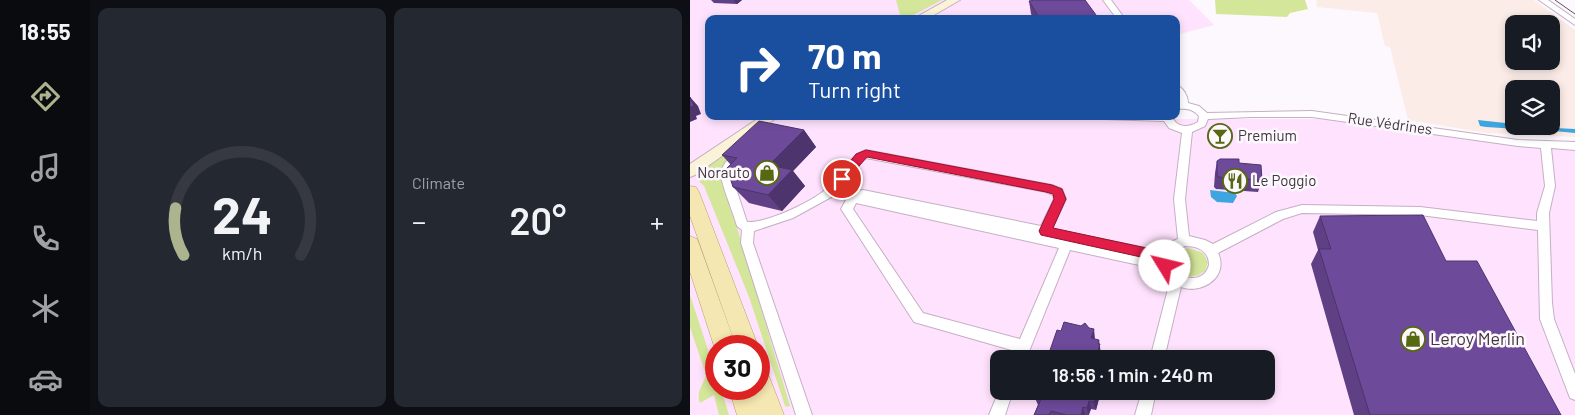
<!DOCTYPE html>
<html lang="en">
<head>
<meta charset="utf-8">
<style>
  body { margin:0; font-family:Barlow,sans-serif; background:#242831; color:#f1f3f6; height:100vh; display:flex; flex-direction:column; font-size:19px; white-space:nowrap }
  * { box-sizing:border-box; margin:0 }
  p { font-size:16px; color:#9ea1a6 }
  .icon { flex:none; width:28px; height:28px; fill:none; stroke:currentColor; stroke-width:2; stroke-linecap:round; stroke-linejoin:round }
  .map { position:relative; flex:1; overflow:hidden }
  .side { display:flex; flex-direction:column; gap:8px; padding:8px; background:#0d0f14; width:600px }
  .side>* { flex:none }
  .guide { position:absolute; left:15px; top:15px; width:475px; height:105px; border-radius:10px; box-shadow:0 2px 8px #0003; background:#1a4fa0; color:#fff; overflow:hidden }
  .buttons { position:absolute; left:815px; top:15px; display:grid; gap:10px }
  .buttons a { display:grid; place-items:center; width:55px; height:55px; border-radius:10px; background:#171b24; box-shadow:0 2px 8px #0003; font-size:25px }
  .speed { position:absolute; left:15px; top:335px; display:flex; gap:10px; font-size:25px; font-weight:700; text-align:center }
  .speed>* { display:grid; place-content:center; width:65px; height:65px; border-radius:50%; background:#171b24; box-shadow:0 2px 8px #0003; line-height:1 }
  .speed .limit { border:8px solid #d22; background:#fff; color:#111 }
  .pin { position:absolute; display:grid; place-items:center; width:42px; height:42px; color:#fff; margin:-21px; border:2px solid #fff; border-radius:50%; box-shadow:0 1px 5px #0007 }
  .me { position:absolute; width:55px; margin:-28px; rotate:306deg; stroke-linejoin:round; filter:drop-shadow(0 0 4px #0008) }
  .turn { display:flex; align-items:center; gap:18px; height:105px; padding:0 20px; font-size:22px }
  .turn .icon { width:65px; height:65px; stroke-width:2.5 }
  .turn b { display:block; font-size:35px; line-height:42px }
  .big { font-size:38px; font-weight:600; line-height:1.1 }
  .side .widget { flex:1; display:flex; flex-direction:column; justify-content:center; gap:8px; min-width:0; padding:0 18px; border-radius:10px; background:#242831 }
  .side .dial { align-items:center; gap:0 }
  .dial svg { height:130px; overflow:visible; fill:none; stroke:#363941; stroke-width:7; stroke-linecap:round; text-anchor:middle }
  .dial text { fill:#f1f3f6; stroke:none }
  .heat { display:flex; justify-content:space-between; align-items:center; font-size:28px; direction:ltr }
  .side .tiles { flex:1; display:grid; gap:8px; grid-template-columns:repeat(2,1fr) }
  .trip { position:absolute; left:300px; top:350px; width:285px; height:50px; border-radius:10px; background:#171b24; box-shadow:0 2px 8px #0003; font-weight:600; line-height:50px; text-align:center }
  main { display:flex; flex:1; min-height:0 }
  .dock { display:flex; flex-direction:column; width:90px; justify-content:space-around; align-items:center; background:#090b0e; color:#9ea1a6 }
  .dock .icon { width:35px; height:35px }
  .dock .on { color:#acb48f }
  .dock b { font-size:22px; color:#f1f3f6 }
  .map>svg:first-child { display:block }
</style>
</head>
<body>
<main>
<nav class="dock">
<b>18:55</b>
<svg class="icon on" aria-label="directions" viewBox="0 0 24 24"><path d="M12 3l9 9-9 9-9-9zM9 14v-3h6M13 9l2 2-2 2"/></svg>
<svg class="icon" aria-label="music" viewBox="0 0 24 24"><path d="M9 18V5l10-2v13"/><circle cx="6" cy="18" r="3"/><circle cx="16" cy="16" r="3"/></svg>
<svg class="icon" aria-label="phone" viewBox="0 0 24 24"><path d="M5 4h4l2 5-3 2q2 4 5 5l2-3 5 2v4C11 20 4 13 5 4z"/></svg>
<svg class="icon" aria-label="climate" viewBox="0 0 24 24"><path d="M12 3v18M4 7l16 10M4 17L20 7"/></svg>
<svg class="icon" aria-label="car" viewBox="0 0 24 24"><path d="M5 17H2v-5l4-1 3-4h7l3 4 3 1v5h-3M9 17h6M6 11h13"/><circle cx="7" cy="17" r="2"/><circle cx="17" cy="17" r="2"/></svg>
</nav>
<section class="side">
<div class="tiles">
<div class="widget dial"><svg viewBox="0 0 100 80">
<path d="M14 69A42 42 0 1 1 86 69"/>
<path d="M14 69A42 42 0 0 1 9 40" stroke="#acb48f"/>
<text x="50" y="56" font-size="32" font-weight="700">24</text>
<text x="50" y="72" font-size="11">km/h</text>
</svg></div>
<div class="widget"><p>Climate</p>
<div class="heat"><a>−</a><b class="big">20°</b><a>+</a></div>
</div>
</div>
</section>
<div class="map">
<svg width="885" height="415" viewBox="0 0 885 415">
  <rect width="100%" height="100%" fill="#fdf8fd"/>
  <path fill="#ffe3fe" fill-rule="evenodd" d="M0,0H499L524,25L486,35V19H19V116H405L372,119H630L783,140L885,151V415H0ZM26,346H69V389H26ZM309,359H576V391H309Z"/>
  <path fill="#fcece8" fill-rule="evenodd" d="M626,0H844L885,30V137L797,133L718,120L700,47L695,46L687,13L627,7ZM824,24H861V61H824ZM824,89H861V126H824Z"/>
  <g fill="#d4e69a">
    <polygon points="206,0 252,0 216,19 211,19"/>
    <polygon points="525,0 615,0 618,9 600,13 597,17 526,14"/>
    <polygon points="50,144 54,146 33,167 31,171 10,177 16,168"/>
    <polygon points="31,173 100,406 98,407 95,406 59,297 14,186 9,181"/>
    <path d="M499,248L513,253L518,262L515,271C504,280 492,277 485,266C483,255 488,250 499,248Z"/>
    <path d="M0,295L26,374V389H31L39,415H29L24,395L10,403C6,390 13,386 16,375L0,327Z"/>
  </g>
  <g fill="#3ea5e0">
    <polygon points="788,120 824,124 824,126 885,129 885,133 854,130 848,127 845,130 796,127 790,126"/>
    <polygon points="520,190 545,193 547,196 543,203 527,202 521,197"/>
  </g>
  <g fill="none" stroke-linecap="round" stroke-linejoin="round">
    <defs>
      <g id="street">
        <polygon points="413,0 421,0 435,19 427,19"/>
        <polygon points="849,0 858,0 885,19 885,25"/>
        <path d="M486,85C493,87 498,96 498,103L509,106L517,113L622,111L828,140L885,142V150L861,148L865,186L859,213L862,303L864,319L885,374V400L880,398L850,319L848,230L730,215L612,213L593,219L528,253C539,276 513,295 491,287L474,359H460L480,281L472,270L380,250L336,359H322L325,351L224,322L153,212L151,209L156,200L143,196L103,218L64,231L63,243L122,415H106L51,243L52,230L47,226C44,214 31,184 31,174C31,165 43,153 50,150L55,154L43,169L41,173L57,222C79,223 126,200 141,185C153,173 160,155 176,150L362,185L372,189L376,199L362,229L471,251L478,243L488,239L484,199L492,133L479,128L474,121L415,119L410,116H482C486,128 498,128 508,122L509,116C503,109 496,108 486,109L488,97L486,94ZM561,117H622L828,146L851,148L855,186L847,213V221L730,207L612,205L586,212L523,244L515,240L499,236L495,199L502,132L515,126L518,119ZM176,158L356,192L363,195L364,199L351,226L173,190L169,191L165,190L160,193L150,189L174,159ZM166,203L369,248L330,339L233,313L163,209ZM495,246C508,246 519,251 519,265C511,296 457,264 495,246Z"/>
        <polygon points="309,391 323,391 315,415 299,415"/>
        <polygon points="452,391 466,391 461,415 445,415"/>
      </g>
      <g id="secondary">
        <polygon points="257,0 270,0 237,19 223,19"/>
        <polygon points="72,116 89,116 5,175 0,177 0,164"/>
      </g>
      <g id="primary">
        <polygon points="0,186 6,187 9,192 68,346 46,346 0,216"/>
        <polygon points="0,236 7,239 9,244 46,346 26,346 26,351 24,346 0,272"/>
        <polygon points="69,368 77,371 94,415 47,415 39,389 69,389"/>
      </g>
    </defs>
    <use href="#street" stroke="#c4afc3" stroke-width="2"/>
    <use href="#secondary" stroke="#c4afc3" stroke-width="2"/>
    <use href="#primary" stroke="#b19f67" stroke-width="1"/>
    <use href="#street" fill="#fff" fill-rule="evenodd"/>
    <use href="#secondary" fill="#faf3d8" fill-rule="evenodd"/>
    <use href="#primary" fill="#f5e7b1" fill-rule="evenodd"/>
    <polyline stroke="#5b535b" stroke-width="1" points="865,0 885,14"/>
  </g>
  <g fill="#5f4084">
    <polygon points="21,0 52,0 47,4 24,3"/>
    <polygon points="339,1 409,19 344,19 341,14"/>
    <polygon points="114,130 126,147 103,171 115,186 92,211 59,203 43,187 40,164 32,155"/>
    <polygon points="527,161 549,163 572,180 568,192 526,189 524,187 525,173"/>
    <polygon points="630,216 756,261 871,415 664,415 621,264 628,250 623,232"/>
    <polygon points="411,391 406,410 401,409 399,415 344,415 348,405 344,396"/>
  </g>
  <g fill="#4d346c">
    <polygon points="44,0 52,0 47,4"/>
    <polygon points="0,97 8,106 11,114 6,116 7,119 0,122"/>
    <polygon points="114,130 126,147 103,171 115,186 92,211 78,195 79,165"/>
    <polygon points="404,329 405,339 401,338"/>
    <polygon points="409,340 411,354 410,359 405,359"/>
    <polygon points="407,391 411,391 406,410 404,402"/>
    <polygon points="399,401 401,409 398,415 397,408"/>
    <polygon points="393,407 395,415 391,415"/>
  </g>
  <g fill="#6e4a9a" stroke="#4d346c">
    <polygon points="345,0 395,0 409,19 350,19 339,1"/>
    <polygon points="0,97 4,106 0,107"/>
    <polygon points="69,121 114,130 79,165 102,170 78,195 43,187 37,168 47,158 32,155"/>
    <polygon points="530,159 549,159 549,163 571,165 572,180 528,177 527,174 527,161"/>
    <polygon points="733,215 756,261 787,261 871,415 680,415 629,249 641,249 630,216"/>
    <polygon points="374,322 391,326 395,323 399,328 404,329 401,338 409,340 408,344 410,344 405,359 357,359 367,330 371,331"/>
    <polygon points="346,391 407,391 404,402 399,401 397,408 393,407 391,415 376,415 361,411 359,415 344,415 351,399 344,396"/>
  </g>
  <polygon fill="#e11d48" stroke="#92132f" points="176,150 362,185 372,189 376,199 363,228 475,252 479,253 482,266 480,269 475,271 471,269 469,261 351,235 349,231 364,199 363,194 356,192 177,157 155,182 148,182 146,179 148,177 166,154"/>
  <defs>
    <symbol id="bar-ring" viewBox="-11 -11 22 22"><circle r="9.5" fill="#fdf8fd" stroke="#576812" stroke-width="1.5"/><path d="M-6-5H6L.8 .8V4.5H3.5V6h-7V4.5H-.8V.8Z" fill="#576812"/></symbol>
    <symbol id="shop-ring" viewBox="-11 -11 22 22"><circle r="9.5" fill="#fdf8fd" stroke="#576812" stroke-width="1.5"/><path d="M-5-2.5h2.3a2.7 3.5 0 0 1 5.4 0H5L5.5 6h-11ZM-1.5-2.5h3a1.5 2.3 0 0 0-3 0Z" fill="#576812"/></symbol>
    <symbol id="restaurant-ring" viewBox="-11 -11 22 22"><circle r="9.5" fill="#fdf8fd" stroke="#576812" stroke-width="1.5"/><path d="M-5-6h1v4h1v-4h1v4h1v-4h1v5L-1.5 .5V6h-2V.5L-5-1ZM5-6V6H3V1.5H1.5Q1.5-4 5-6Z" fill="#576812"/></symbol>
  </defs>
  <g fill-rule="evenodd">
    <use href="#bar-ring" x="516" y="122" width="28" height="28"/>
    <use href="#shop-ring" x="63" y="159" width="28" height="28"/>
    <use href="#restaurant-ring" x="531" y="167" width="28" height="28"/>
    <use href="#shop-ring" x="709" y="325" width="28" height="28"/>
  </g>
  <g text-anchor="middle" stroke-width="5" stroke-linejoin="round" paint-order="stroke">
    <g font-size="15" fill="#3f363e" stroke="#fdf8fd">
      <text transform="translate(700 124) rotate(8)" y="5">Rue Védrines</text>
    </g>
    <g font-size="15" fill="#3f363e" stroke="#fdf8fd" text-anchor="start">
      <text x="548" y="141">Premium</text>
      <text x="60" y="178" text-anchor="end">Norauto</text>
      <text x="562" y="186">Le Poggio</text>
    </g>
    <g font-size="18" fill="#3f363e" stroke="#fdf8fd" text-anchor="start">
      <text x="740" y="345">Leroy Merlin</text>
    </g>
  </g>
</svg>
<div class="buttons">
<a><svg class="icon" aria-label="sound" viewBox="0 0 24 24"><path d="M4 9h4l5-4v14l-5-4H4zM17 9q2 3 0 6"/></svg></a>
<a><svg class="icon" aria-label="layers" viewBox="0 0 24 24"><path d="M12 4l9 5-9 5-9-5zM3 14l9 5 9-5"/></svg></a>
</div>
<div class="speed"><div class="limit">30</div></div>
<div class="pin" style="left:152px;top:179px;background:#d93025"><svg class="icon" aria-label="arrive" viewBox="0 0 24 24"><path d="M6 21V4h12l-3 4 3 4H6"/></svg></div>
<svg class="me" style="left:475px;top:266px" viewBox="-20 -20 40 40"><circle r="19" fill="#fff"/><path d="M0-13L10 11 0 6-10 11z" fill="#e11d48"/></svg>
<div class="trip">18:56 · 1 min · 240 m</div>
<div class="guide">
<div class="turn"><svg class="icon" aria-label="right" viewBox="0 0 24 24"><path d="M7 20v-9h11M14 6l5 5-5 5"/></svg><div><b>70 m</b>Turn right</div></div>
</div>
</div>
</main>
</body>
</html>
